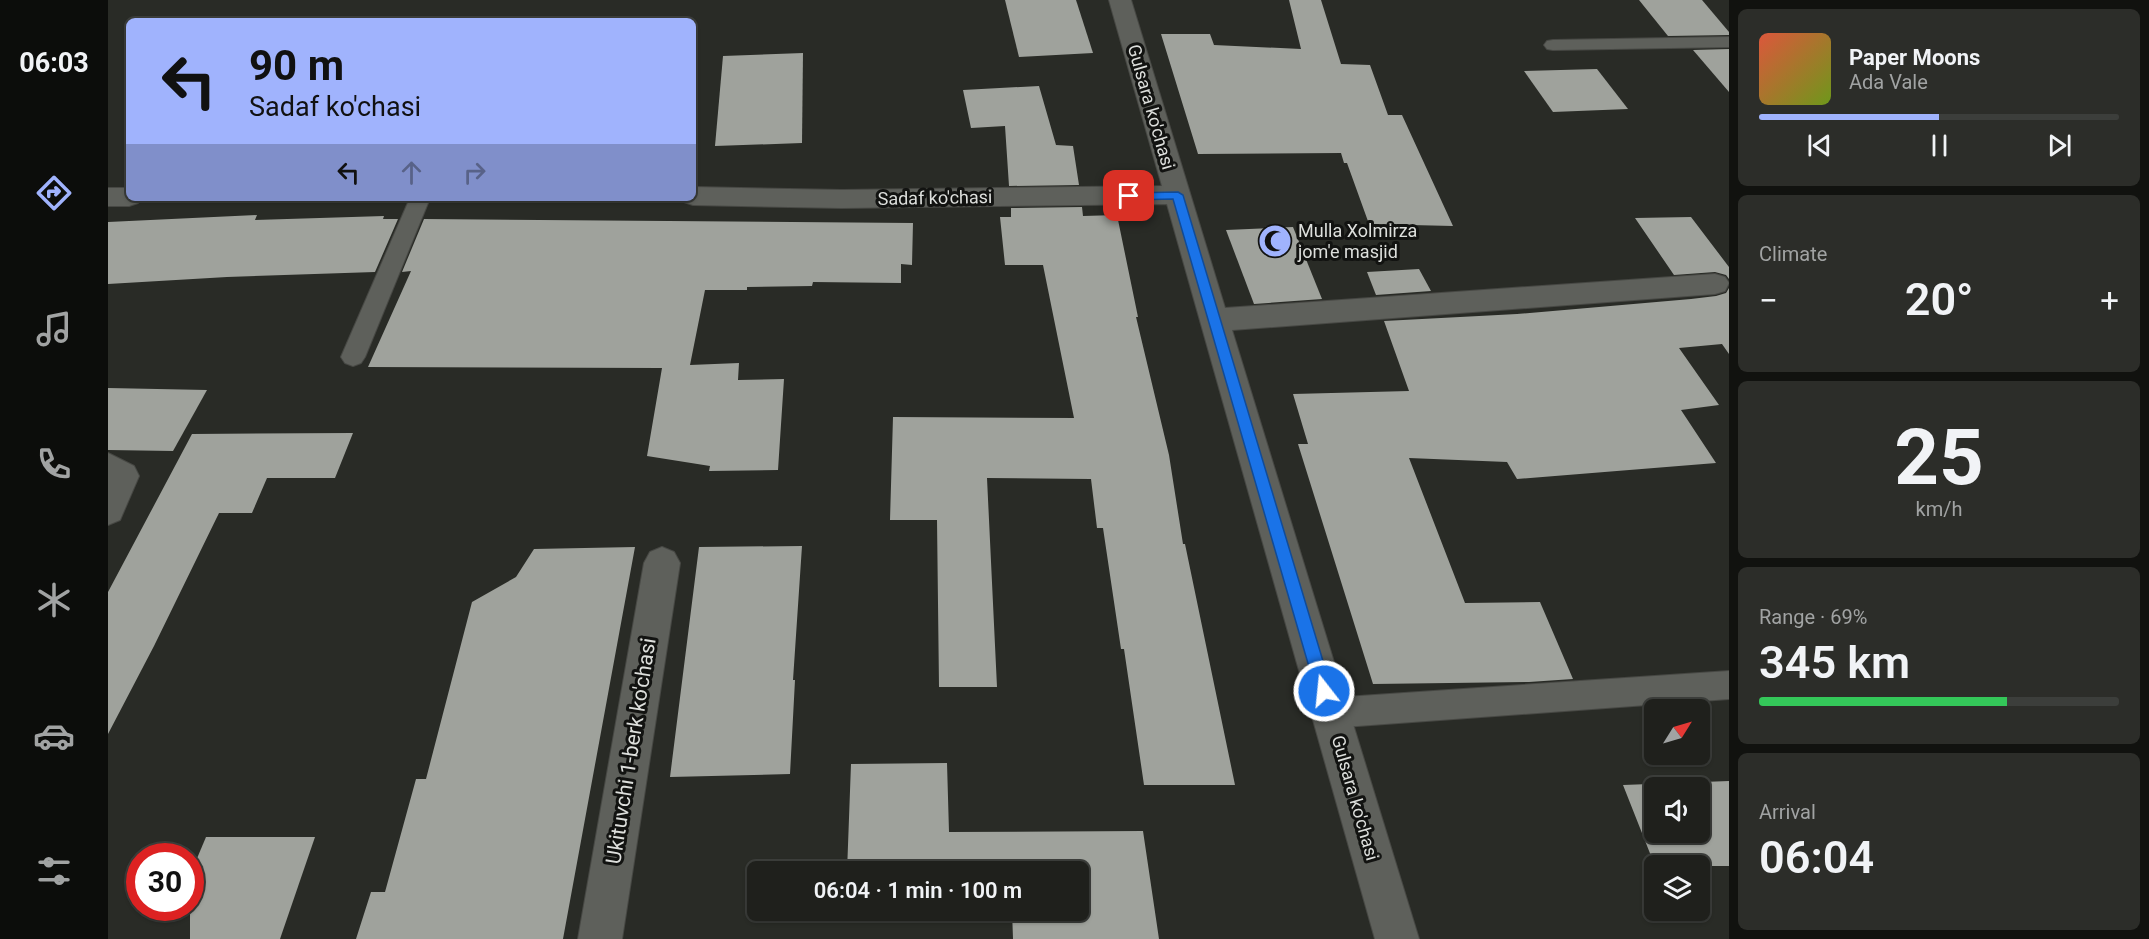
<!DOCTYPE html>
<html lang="en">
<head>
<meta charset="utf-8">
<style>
  body { margin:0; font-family:Roboto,sans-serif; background:#2c2d29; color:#f1f3f6; height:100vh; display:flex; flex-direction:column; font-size:22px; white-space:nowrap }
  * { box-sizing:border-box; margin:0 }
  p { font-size:20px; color:#a1a3a3 }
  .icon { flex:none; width:33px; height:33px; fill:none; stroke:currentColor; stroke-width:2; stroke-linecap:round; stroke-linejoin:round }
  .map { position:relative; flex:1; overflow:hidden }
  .panel { display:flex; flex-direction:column; gap:9px; padding:9px; background:#11120f; width:420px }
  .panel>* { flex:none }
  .guide { position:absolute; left:18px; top:18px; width:570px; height:183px; border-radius:9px; box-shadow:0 2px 4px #0004,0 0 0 2px #3c3e3b; background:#a0b3fd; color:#111; overflow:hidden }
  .needle { width:39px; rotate:53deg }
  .tools { position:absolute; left:1536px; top:699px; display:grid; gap:12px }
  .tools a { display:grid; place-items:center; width:66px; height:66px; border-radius:9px; background:#1f201c; box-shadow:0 2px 4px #0004,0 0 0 2px #3c3e3b; font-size:30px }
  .speed { position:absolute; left:18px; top:843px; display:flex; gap:12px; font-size:30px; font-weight:700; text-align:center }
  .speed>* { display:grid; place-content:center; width:78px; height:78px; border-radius:50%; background:#1f201c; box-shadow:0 2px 4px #0004,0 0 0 2px #3c3e3b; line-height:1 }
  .speed .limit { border:9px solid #d22; background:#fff; color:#111 }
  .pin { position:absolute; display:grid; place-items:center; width:51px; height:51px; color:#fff; margin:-26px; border-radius:12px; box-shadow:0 3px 9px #0006 }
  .me { position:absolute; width:66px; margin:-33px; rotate:344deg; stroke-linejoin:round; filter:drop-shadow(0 0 4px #0008) }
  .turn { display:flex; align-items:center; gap:21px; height:126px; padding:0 24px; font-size:27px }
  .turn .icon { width:78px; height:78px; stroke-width:2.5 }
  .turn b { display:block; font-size:42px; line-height:51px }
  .lanes { display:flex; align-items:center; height:57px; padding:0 24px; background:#0003; justify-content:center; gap:30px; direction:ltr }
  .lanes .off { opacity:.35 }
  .big { font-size:45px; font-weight:600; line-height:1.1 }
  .panel .widget { flex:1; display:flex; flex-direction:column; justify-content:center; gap:9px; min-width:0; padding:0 21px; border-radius:9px; background:#2c2d29 }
  .panel .dial { align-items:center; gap:0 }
  .dial b { font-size:78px; line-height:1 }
  .song { display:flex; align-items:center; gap:18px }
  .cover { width:72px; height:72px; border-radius:9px; background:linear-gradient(135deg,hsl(10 70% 55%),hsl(80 70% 35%)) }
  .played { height:6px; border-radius:3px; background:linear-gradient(90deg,#a0b3fd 50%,#3c3e3b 50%) }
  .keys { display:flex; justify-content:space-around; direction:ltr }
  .heat { display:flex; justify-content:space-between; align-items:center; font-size:33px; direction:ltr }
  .charge { height:9px; border-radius:4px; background:linear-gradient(90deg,#34c759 69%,#3c3e3b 0) }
  .trip { position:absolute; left:639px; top:861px; width:342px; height:60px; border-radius:9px; background:#1f201c; box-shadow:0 2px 4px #0004,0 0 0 2px #3c3e3b; font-weight:600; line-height:60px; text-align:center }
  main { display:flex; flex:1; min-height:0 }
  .tab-bar { display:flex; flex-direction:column; width:108px; justify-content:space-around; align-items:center; background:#0c0d0b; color:#a1a3a3 }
  .tab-bar .icon { width:42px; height:42px }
  .tab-bar .active { color:#a0b3fd }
  .tab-bar b { font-size:27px; color:#f1f3f6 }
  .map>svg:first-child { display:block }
</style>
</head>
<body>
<main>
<nav class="tab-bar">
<b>06:03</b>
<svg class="icon active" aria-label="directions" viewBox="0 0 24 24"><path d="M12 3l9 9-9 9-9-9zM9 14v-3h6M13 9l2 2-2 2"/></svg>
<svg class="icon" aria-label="music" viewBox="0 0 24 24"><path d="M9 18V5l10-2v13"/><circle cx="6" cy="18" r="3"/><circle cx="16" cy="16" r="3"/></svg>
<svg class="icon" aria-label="phone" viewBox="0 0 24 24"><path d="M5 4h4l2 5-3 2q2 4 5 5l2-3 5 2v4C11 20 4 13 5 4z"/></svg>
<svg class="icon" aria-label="climate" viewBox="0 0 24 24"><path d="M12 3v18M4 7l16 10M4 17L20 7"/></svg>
<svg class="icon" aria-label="car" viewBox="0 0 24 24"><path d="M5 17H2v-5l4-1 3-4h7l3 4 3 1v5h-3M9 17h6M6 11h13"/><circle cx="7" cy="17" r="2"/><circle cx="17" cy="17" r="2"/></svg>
<svg class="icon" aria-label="filters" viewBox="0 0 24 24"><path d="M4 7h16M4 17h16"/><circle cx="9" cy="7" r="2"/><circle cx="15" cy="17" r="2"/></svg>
</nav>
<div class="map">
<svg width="1621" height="939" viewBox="0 0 1621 939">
  <rect width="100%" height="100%" fill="#292b26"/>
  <g fill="#9fa29c" fill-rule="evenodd">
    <polygon points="897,0 968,0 985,53 911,57"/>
    <polygon points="1181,0 1213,0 1233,64 1262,65 1280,115 1294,115 1345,226 1261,224 1239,163 1236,163 1233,153 1090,154 1053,34 1102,34 1106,45 1193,49"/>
    <polygon points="1531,0 1594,0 1621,32 1621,35 1560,36"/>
    <polygon points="1621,49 1621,92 1585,50"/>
    <polygon points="695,53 694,143 607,146 615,56"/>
    <polygon points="1489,69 1520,109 1445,112 1416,71"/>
    <polygon points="931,86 948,145 965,146 971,185 901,186 897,126 863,128 855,90"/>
    <polygon points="974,207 975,216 1009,215 1030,317 1028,317 1061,455 1075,544 1077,544 1127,785 1036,785 1016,649 1013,649 995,528 989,528 983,479 879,478 889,687 831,687 829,520 782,520 785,417 966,418 935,265 897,265 892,217 903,217 903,208"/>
    <polygon points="149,215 147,220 276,216 275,219 290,219 267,272 119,277 0,284 0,222"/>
    <polygon points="1583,217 1621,267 1621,279 1618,275 1607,272 1566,275 1527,218"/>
    <polygon points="316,219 805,223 804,265 793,264 793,283 705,282 704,286 639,287 639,290 597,290 582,365 631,363 630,380 676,379 670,470 601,471 602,466 539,456 554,368 260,367 303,271 294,272"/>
    <polygon points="1185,227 1214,299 1146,304 1118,230"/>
    <polygon points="1311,269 1323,291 1268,295 1259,272"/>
    <polygon points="1621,288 1621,354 1614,344 1571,348 1611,405 1573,410 1608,463 1409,479 1399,462 1301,458 1357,603 1432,602 1465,679 1421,682 1265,684 1190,444 1200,444 1185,394 1301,391 1276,321 1409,314 1583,299 1608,296 1618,293"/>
    <polygon points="0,388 99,390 65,451 0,450"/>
    <polygon points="245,433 227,478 159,478 144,513 111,513 46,646 0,734 0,592 84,434"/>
    <polygon points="694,546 685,680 687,680 682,774 562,777 591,547"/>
    <polygon points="527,547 455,939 248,939 263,892 277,892 308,779 318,779 364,602 408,577 426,549"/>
    <polygon points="839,763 841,832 1035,831 1051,939 905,939 904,910 970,910 970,872 739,872 743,764"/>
    <path d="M1621,781V866H1547L1515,785ZM1546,788H1592V832H1546Z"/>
    <polygon points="98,837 207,837 172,939 82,939 82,875"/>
  </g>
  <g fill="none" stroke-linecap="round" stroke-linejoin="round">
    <defs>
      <g id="service">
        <polygon points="1621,37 1621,47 1445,50 1439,49 1436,45 1439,41 1445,40"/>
        <polygon points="302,198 322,198 257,357 253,363 245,366 237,363 233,357"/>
        <polygon points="1621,671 1621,699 1222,728 1211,723 1207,713 1211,703 1222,698"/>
      </g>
      <g id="minor">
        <polygon points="1001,0 1023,0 1117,308 1607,274 1617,277 1621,283 1617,291 1607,294 1124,330 1311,939 1267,939 1059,204 734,208 585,205 576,202 573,198 585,198 585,187 734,190 1054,186"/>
        <polygon points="0,188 21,188 21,198 34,198 30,203 21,206 0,206"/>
        <polygon points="0,453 26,466 31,476 12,520 0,525"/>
        <polygon points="554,547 566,552 572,563 514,939 470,939 536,563 542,552"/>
      </g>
    </defs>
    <use href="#service" stroke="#474844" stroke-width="2"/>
    <use href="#minor" stroke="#474844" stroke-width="2"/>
    <use href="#service" fill="#5e605b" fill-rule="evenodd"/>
    <use href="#minor" fill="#5e605b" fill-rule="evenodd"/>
  </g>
  <polygon fill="#1a73e8" stroke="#114b97" stroke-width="1.5" points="1070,192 1075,195 1224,691 1221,697 1216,699 1210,697 1208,691 1065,199 1021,200 1016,196 1021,193"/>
  <defs>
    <symbol id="mosque-disc" viewBox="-11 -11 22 22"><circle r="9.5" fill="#a0b3fd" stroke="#121311"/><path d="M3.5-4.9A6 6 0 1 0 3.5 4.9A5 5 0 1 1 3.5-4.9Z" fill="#111"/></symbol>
  </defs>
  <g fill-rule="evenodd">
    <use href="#mosque-disc" x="1148" y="222" width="38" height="38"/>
  </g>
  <g text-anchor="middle" stroke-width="6" stroke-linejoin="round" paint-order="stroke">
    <g font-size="18" fill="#dddfdc" stroke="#121311">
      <text transform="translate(1043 107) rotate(74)" y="6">Gulsara ko'chasi</text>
      <text transform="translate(827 198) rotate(-1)" y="6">Sadaf ko'chasi</text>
      <text transform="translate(1247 798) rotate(74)" y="6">Gulsara ko'chasi</text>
    </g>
    <g font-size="18" fill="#dddfdc" stroke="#121311" text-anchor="start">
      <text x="1190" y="237">Mulla Xolmirza<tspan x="1190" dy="21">jom'e masjid</tspan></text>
    </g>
    <g font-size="21" fill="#dddfdc" stroke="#121311">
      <text transform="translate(523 751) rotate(-81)" y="7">Ukituvchi 1-berk ko'chasi</text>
    </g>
  </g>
</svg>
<div class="tools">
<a><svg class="needle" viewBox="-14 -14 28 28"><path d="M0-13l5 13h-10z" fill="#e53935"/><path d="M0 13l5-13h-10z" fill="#a1a3a3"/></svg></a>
<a><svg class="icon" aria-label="sound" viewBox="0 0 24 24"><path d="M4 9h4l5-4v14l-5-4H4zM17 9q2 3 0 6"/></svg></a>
<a><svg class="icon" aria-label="layers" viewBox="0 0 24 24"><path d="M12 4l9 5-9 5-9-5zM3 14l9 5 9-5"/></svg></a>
</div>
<div class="speed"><div class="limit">30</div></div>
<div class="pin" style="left:1021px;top:196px;background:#d93025"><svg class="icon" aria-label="arrive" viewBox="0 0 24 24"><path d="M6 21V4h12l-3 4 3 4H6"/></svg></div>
<svg class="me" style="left:1216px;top:691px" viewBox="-20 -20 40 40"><circle r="17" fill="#1a73e8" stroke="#fff" stroke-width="3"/><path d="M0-11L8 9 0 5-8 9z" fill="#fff"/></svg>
<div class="trip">06:04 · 1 min · 100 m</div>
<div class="guide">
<div class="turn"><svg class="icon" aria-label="left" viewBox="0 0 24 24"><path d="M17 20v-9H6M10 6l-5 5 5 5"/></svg><div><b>90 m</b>Sadaf ko'chasi</div></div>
<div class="lanes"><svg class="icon" aria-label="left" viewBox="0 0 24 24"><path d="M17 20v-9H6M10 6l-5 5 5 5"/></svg><svg class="icon off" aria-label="ahead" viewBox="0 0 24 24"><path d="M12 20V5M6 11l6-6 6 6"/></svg><svg class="icon off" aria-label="right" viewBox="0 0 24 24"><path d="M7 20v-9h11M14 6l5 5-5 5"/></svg></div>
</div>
</div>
<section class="panel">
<div class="widget">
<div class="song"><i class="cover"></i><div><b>Paper Moons</b><p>Ada Vale</p></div></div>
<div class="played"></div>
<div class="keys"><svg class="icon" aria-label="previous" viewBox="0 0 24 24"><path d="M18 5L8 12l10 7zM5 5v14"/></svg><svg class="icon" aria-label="pause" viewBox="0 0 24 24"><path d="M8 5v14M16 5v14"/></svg><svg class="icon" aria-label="next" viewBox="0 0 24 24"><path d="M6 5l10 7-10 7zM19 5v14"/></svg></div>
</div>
<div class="widget"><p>Climate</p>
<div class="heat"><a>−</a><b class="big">20°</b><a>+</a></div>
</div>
<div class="widget dial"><b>25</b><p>km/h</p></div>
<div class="widget"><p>Range · 69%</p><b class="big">345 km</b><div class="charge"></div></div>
<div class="widget"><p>Arrival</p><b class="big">06:04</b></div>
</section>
</main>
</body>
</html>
